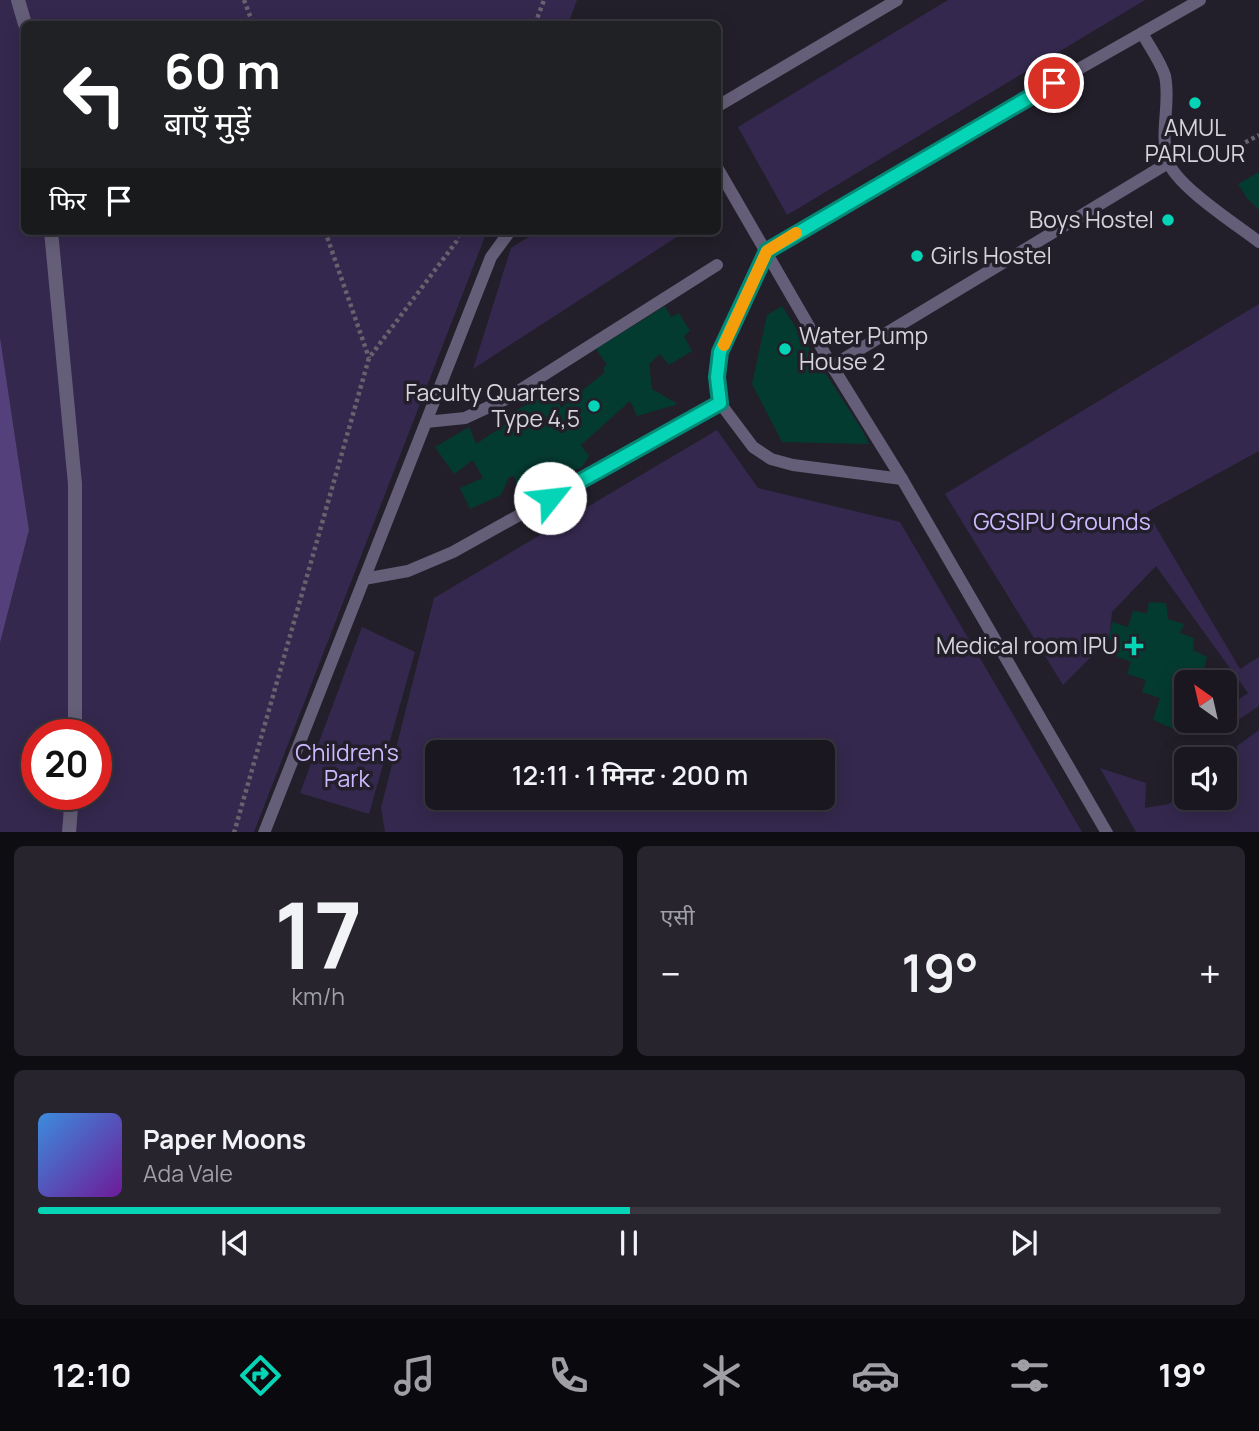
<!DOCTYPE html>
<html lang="hi">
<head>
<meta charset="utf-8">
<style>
  body { margin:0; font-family:Manrope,"Noto Sans Devanagari",sans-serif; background:#27242d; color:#f1f3f6; height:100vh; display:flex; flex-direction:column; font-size:26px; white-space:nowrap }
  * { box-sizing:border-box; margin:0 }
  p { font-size:23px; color:#9f9fa5 }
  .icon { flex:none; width:38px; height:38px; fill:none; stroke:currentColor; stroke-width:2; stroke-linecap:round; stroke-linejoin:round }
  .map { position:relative; height:832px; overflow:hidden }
  .drawer { display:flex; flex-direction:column; gap:14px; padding:14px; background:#0e0d12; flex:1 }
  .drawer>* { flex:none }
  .banner { position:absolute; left:21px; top:21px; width:700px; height:214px; border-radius:10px; box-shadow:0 4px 18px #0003,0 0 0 2px #38363e; background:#202124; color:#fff; overflow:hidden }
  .needle { width:46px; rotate:326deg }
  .fabs { position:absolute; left:1174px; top:670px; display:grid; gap:14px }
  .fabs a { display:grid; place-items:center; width:63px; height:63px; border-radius:10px; background:#1a1720; box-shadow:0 4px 18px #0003,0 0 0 2px #38363e; font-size:35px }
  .speed { position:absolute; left:21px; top:719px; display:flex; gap:14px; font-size:35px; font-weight:700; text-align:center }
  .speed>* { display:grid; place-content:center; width:91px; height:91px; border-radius:50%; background:#1a1720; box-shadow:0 4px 18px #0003,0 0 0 2px #38363e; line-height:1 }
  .speed .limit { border:10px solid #d22; background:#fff; color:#111 }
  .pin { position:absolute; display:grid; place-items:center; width:60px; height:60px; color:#fff; margin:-30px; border:4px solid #fff; border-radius:50%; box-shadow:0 2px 7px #0007 }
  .me { position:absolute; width:77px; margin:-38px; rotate:61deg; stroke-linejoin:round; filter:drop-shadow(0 0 5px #0008) }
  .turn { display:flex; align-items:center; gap:24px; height:147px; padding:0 28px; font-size:32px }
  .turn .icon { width:91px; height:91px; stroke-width:2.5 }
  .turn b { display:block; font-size:49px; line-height:60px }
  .then { display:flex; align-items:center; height:66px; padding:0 28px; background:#0003; gap:14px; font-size:26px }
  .big { font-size:52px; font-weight:600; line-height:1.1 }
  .drawer .card { flex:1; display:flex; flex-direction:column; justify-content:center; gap:10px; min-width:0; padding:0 24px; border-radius:10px; background:#27242d }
  .drawer .dial { align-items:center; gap:0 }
  .dial b { font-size:91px; line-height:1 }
  .song { display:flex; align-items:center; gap:21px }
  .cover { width:84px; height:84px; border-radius:10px; background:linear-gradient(135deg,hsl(210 70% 55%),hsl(280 70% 35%)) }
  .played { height:7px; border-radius:4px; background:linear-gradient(90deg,#05d5b6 50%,#38363e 50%) }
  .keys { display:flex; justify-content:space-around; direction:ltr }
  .heat { display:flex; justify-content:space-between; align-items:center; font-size:38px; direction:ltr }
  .drawer .tiles { flex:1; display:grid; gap:14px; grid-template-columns:1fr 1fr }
  .card:last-child { grid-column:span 2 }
  .trip { position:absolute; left:425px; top:740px; width:410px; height:70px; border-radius:10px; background:#1a1720; box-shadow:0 4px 18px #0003,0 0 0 2px #38363e; font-weight:600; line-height:70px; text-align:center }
  .tab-bar { display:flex; height:112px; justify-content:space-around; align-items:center; background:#0a090d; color:#9f9fa5 }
  .tab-bar .icon { width:49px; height:49px }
  .tab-bar .current { color:#05d5b6 }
  .tab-bar b { font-size:32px; color:#f1f3f6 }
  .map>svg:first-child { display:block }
</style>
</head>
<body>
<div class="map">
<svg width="1259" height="833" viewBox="0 0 1259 833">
  <rect width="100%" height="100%" fill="#221f2a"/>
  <g fill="#35284e" fill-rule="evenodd">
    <path d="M0,0H577L568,24H24V231H487L254,832H0V643L29,530L0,337ZM37,735H96V794H37Z"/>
    <polygon points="948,0 1145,0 787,215 738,127"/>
    <polygon points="538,231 686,231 473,369 511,248"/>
    <polygon points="1259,304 1259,451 1147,512 1240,669 1259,657 1259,706 1216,735 1202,724 1207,721 1225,721 1225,709 1248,693 1156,566 1112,612 1109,639 1063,685 945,494"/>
    <path d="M717,430L758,488L900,522L1082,832H385L381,808L434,598ZM822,752V798H438V752Z"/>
    <polygon points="362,627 415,652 369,814 300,793"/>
    <polygon points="1259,730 1259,832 1136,832 1100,768 1146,783 1145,808 1169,804 1186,793 1186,798 1225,798 1225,774 1238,762 1237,746"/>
  </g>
  <polygon fill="#54417b" points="0,337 29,530 0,643"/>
  <g fill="#043b31">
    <polygon points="1259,172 1259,210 1247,198 1238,184"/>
    <polygon points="665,306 671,317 679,313 690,331 684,336 692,351 669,365 660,354 649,364 652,389 678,404 637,416 630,401 581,445 589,456 582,467 565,474 542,488 538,482 531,488 526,479 517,485 514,476 509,477 501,495 470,509 460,488 483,478 473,460 454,474 435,447 469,427 476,444 506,424 501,419 554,389 561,408 605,372 603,368 607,365 596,349"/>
    <polygon points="782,306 861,428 869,444 782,442 752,384 767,315"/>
    <polygon points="1149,602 1166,603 1168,619 1184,624 1180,633 1194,638 1193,650 1207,657 1203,673 1216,678 1214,682 1186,682 1186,721 1188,721 1183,733 1153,720 1160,698 1142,692 1146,680 1127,674 1131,662 1116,656 1120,644 1109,639 1112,622 1128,627 1133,611 1147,613"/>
  </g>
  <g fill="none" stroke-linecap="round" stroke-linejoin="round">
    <g stroke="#66636d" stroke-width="4.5" stroke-dasharray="3.5 3.5" stroke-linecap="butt">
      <polyline points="244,0 253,24"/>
      <polyline points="535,24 544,0"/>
      <polyline points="1233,149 1259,135"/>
      <polyline points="325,231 369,358"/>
      <polyline points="234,833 369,358 456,242 460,231"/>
    </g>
    <g stroke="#655e78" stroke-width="12">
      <path d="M1200,0L1142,33C1149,46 1161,62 1165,76C1171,104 1159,132 1168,161C1176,186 1237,225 1259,242"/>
      <polyline points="718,106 897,0"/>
      <polyline points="718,169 832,366 902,479 1107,833"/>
      <polyline points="832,366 1168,163"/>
      <polyline points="426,422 465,418 506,399 717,265"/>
      <polyline points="902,479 793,465 771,459 753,447 720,403 717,377 720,352 767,251 966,133 1142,33"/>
      <polyline points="364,579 408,571 453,552 720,403"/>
      <polyline points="264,833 491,257 510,231"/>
    </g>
    <g stroke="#655e78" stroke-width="14">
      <polyline points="18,0 25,24"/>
      <polyline points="51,231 75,484 75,735"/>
      <polyline points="69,833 72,794"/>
    </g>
  </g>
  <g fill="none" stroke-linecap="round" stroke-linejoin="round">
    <defs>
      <polyline id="route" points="550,498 720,403 717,377 720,352 767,251 1054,83"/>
    </defs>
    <use href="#route" stroke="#038a76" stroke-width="18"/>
    <use href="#route" stroke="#05d5b6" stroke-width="12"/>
    <polyline stroke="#f59e0b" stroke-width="12" points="724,345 767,251 796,233"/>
  </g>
  <g fill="#05d5b6" stroke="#221f2a" stroke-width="2.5">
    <circle cx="1195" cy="103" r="7"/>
    <circle cx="1168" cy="220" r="7"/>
    <circle cx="917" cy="256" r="7"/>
    <circle cx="785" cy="349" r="7"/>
    <circle cx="594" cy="406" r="7"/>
    <path d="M1130.5 635.5h7v7h7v7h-7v7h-7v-7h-7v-7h7z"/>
  </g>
  <g text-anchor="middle" stroke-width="7" stroke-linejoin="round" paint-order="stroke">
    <g font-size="23" fill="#d5d3db" stroke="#221f2a" text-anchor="end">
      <text x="1195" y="136" text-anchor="middle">AMUL<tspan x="1195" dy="26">PARLOUR</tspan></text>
      <text x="1154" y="228">Boys Hostel</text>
      <text x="931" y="264" text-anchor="start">Girls Hostel</text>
      <text x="799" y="344" text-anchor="start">Water Pump<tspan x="799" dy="26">House 2</tspan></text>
      <text x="580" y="401">Faculty Quarters<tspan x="580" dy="26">Type 4,5</tspan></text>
      <text x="1118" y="654">Medical room IPU</text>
    </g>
    <g font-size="23" fill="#cdb9ff" stroke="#221f2a">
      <text x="1062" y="530">GGSIPU Grounds</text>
      <text x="347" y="761">Children's<tspan x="347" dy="26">Park</tspan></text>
    </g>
  </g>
</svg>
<div class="fabs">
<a><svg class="needle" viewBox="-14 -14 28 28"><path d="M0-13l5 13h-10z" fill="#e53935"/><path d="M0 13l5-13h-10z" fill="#9f9fa5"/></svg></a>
<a><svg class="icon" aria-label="sound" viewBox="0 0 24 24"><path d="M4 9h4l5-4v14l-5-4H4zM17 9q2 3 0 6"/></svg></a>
</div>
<div class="speed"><div class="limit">20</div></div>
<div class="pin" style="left:1054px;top:83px;background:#d93025"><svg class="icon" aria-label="arrive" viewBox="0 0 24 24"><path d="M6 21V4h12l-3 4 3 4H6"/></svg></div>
<svg class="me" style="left:550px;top:498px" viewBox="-20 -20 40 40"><circle r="19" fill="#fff"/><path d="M0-13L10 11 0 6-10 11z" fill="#05d5b6"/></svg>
<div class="trip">12:11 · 1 मिनट · 200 m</div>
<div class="banner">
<div class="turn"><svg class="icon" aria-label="left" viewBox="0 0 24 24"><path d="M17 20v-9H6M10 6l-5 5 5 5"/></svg><div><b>60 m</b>बाएँ मुड़ें</div></div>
<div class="then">फिर<svg class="icon" aria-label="arrive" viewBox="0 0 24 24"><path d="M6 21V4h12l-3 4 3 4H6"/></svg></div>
</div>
</div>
<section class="drawer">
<div class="tiles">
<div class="card dial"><b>17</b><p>km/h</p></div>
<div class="card"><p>एसी</p>
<div class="heat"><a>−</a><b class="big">19°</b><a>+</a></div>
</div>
<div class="card">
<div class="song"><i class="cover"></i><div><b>Paper Moons</b><p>Ada Vale</p></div></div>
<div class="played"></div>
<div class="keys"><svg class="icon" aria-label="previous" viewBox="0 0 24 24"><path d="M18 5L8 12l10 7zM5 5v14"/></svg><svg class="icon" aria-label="pause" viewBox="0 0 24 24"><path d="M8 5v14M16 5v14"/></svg><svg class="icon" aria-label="next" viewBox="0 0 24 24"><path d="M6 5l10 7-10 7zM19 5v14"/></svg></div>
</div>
</div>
</section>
<nav class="tab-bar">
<b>12:10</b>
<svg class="icon current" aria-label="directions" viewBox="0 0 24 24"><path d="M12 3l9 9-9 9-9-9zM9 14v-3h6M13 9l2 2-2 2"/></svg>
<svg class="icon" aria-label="music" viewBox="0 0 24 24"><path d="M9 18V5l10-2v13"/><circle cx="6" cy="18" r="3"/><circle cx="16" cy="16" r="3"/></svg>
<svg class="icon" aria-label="phone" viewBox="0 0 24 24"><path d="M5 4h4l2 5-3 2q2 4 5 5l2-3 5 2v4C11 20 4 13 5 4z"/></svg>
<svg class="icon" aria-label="climate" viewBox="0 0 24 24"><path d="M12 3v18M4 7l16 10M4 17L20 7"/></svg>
<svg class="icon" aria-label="car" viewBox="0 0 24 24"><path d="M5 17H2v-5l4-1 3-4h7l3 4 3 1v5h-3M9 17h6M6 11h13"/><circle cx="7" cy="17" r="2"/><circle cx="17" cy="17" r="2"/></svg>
<svg class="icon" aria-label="filters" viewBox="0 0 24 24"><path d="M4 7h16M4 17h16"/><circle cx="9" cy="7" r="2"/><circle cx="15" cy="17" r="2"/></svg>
<b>19°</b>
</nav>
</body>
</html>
